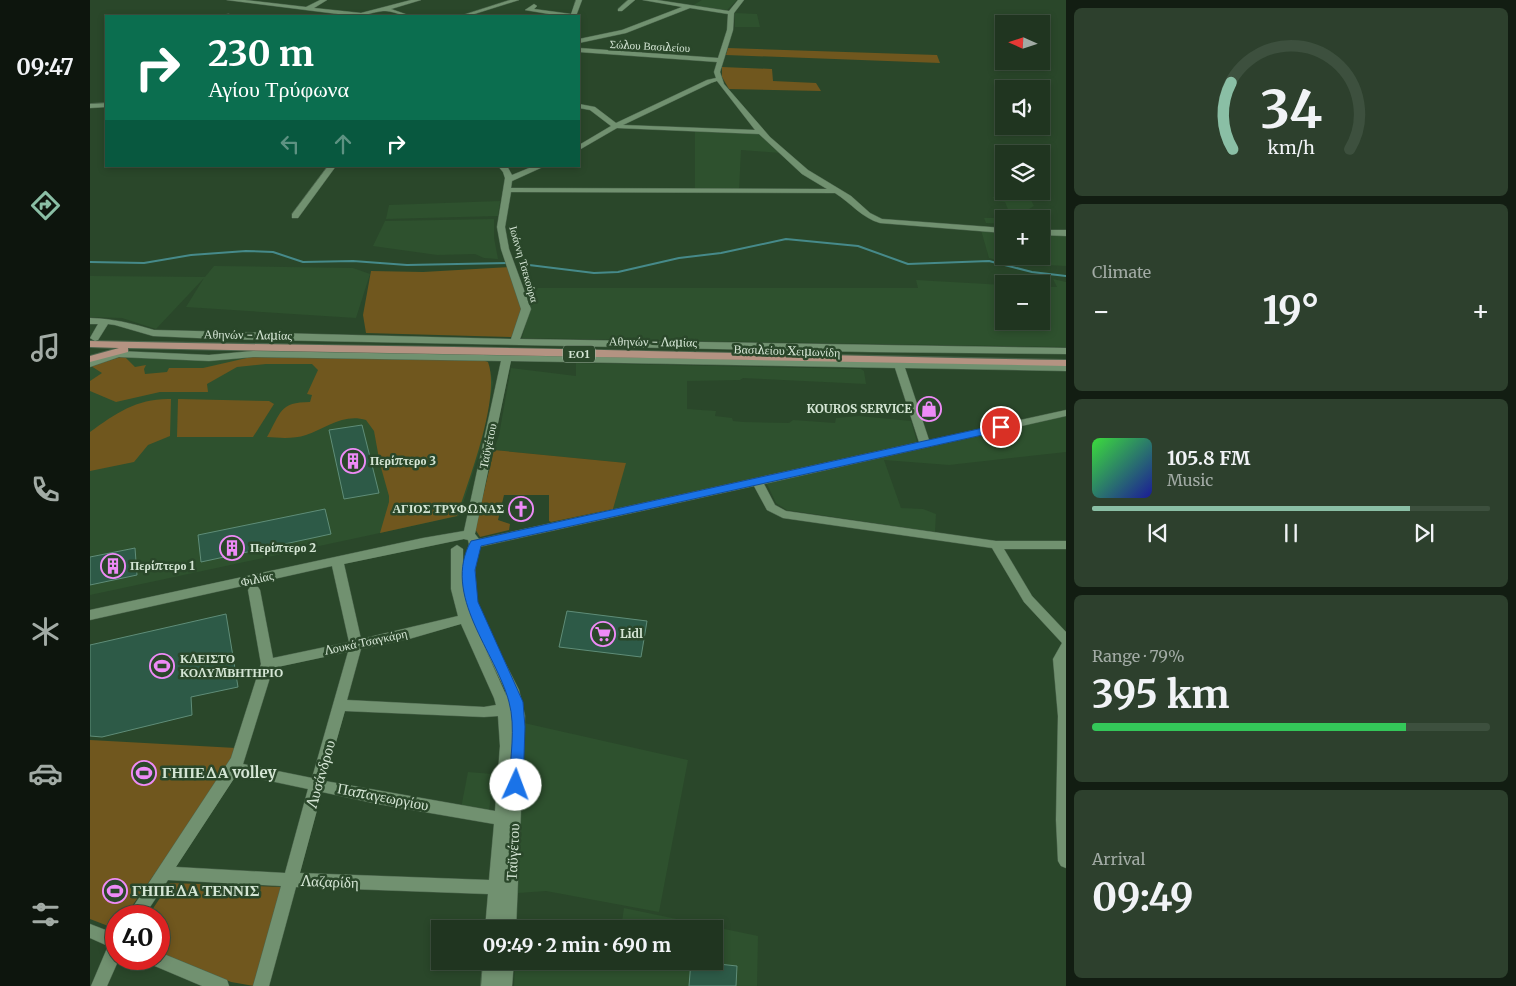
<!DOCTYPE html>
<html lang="en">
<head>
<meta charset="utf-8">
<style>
  body { margin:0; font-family:Merriweather,serif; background:#2d402d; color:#f1f3f6; height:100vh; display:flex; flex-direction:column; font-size:19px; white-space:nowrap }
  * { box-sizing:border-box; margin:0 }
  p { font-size:16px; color:#a2aba5 }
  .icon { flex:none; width:28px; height:28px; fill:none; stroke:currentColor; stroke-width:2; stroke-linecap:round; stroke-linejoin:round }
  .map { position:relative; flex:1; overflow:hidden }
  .details { display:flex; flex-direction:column; gap:8px; padding:8px; background:#121d12; width:450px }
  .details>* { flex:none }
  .top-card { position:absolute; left:15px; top:15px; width:475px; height:152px; border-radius:0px; box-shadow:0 2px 8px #0003,0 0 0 1px #3d503e; background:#0b6e4f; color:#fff; overflow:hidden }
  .needle { width:32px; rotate:273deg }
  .buttons { position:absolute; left:905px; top:15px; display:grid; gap:10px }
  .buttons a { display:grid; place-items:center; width:55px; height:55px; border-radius:0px; background:#203520; box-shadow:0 2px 8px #0003,0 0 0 1px #3d503e; font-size:25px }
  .speed { position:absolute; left:15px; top:905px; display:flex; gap:10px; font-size:25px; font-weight:700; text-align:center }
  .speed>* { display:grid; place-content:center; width:65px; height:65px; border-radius:50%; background:#203520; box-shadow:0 2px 8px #0003,0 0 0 1px #3d503e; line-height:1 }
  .speed .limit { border:8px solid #d22; background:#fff; color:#111 }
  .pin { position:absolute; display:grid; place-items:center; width:42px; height:42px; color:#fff; margin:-21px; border:2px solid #fff; border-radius:50%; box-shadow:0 1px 5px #0007 }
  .me { position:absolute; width:55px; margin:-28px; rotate:2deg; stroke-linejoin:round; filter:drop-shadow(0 0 4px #0008) }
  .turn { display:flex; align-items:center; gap:18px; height:105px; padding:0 20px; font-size:22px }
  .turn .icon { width:65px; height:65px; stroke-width:2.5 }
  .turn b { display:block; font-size:35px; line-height:42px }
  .lanes { display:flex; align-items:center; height:48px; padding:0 20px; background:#0003; justify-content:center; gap:25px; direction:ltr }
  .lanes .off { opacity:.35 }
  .big { font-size:38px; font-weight:700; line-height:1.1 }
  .details .widget { flex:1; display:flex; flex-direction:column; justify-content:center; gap:8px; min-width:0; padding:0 18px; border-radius:8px; background:#2d402d }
  .details .dial { align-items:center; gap:0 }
  .dial svg { height:130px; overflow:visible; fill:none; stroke:#3d503e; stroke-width:7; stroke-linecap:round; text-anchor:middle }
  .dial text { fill:#f1f3f6; stroke:none }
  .song { display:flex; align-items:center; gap:15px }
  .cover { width:60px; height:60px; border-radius:8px; background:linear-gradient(135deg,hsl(120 70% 55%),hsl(240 70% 35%)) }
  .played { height:5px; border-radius:2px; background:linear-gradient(90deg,#8abfa5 80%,#3d503e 80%) }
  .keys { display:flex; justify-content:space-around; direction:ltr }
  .heat { display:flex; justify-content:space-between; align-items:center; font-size:28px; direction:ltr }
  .charge { height:8px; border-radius:4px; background:linear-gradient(90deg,#34c759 79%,#3d503e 0) }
  .trip { position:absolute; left:341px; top:920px; width:292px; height:50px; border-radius:0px; background:#203520; box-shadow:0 2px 8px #0003,0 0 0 1px #3d503e; font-weight:700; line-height:50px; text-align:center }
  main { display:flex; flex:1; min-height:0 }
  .menu { display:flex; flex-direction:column; width:90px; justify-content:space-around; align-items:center; background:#0d150d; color:#a2aba5 }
  .menu .icon { width:35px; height:35px }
  .menu .active { color:#8abfa5 }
  .menu b { font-size:22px; color:#f1f3f6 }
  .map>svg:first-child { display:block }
</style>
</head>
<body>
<main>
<nav class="menu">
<b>09:47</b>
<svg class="icon active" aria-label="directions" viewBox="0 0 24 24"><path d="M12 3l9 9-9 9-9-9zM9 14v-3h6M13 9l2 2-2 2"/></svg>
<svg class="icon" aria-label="music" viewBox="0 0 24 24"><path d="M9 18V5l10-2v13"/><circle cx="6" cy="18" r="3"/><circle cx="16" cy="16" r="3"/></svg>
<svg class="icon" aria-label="phone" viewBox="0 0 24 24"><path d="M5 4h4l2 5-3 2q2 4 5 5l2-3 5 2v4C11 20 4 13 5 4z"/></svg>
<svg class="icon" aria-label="climate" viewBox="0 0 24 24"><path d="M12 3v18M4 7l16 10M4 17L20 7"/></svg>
<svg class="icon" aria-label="car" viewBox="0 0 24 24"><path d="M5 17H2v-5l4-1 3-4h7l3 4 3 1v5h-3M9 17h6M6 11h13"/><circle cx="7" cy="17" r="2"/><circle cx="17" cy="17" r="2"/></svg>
<svg class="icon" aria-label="filters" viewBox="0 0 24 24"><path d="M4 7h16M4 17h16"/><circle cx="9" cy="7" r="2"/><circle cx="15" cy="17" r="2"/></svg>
</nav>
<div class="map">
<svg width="976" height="986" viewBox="0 0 976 986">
  <rect width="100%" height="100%" fill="#2a472a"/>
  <g fill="#2e512e">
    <polygon points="612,0 647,0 637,10 602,6"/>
    <polygon points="645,13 667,14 670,27 645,27"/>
    <polygon points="605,130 668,133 690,153 651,150 649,191 605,191"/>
    <polygon points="903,197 940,198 944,206 931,214 924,214 923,219 914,219 914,224 896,223 894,218 916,218 919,212 915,202 905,201"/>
    <polygon points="410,201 408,216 296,219 299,205"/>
    <polygon points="404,219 404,238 408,259 394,258 385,254 347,255 283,246 295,221"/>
    <polygon points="891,230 914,231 914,256 951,256 951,233 976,234 976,266 916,263 899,258"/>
    <polygon points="124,266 263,268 280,274 266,318 96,307 114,278 66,329 32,318 0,317 0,276 115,277"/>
    <polygon points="963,279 976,282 976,347 432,338 440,308 435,288 828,288 826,280 914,285 914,321 951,321 951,287 967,287"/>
    <polygon points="27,355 126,360 160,357 390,358 398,362 403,383 391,447 369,516 0,595 0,366"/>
    <polygon points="486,363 771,369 774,371 776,384 653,378 650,380 597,381 597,409 626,411 625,416 642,418 643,421 653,422 699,423 703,420 745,423 746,418 769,416 821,421 827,442 523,509 535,463 404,450 409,435 421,368 486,376"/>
    <polygon points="976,416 976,452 859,465 794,460 811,508 833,509 846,514 845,532 697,510 686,503 676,482"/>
    <polygon points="434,723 598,760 569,912 456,891 428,893"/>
    <polygon points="378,772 403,774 399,812 371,808"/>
    <polygon points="534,908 668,936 667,986 424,986 425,961 452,961 525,969 526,961 625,961 625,929 531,929"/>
  </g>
  <g fill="#70571e">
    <polygon points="638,48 847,55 850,63 636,55"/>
    <polygon points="632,67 682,69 683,81 726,83 731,91 639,89 632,77"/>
    <polygon points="421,267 434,303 422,337 276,333 273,315 281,271 333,272"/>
    <path d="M34,356L45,367L56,365L54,369L55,374L77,372L79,368H113L161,357L390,359L398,362C411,397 379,479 367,516L290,533L299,502V496L290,464L284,431L276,420C254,413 236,428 216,435C204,439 190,438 177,437C191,413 189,402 220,402L222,395L217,394L228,370L222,364H176L147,367L117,384L118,392H70L26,402L0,391V381L12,373L1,366Z"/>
    <path d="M81,399L80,436L58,445L44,462L0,471V432C26,413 48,398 81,399Z"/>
    <polygon points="88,399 179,401 184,404 163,437 87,437"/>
    <polygon points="404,450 536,463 523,509 461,522 459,521 459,495 414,495 408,520 420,524 419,530 390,537 385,529"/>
    <polygon points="0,740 146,748 140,766 35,916 26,916 26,929 0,919"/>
    <polygon points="80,883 193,887 164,986 141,982 69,952 69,916 58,916"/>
  </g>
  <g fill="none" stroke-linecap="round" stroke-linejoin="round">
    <g stroke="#468a8a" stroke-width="2">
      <polyline points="0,262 54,263 101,255 156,251 183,252 213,262 263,261 317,265 418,263"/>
      <polyline points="431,264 504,273 528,272 589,258 631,253 696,239 768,246 818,264 899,261 942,272 976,276"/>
    </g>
  </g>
  <g fill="#2d5a47" stroke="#5f8d78">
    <polygon points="272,425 289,493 254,499 239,430"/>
    <polygon points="426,500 439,500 435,519 422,518"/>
    <polygon points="235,509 241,534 111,562 108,535"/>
    <polygon points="45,548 47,575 0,585 0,557"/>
    <polygon points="477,611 557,621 551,657 469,647"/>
    <polygon points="136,614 148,687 101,697 102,715 12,737 0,736 0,645"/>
    <polygon points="601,961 647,966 646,986 599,986"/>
  </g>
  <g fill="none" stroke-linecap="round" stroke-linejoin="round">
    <defs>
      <g id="minor">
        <path d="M137,0H155L216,7L230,0H237L224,8L271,13L321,0H331L301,9L321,16C311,16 301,10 293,11C283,12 274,16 264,16Z"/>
        <polygon points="420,0 429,0 378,16 370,16"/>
        <polygon points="486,0 492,0 486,16 471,16 435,10 444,4 447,6 444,9 481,14"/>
        <polygon points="538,0 545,0 532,11 528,11 528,9"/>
        <path d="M553,0H567L639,11L648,0H654L644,13L643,30L630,72L634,84L680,137L718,170L761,196L780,213L792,219L914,228V233L790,223C772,218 761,203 745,193L421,192L415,227L419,249L441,309L430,339L976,348V354L780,352L129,339L63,336L25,325L18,324L8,340L5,341L0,338L8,324H0V318C25,319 40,323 64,330L421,339L431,309L411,249L407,227L415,178L413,172L408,166H417L422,175L444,166H455L422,181L421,188L737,189L712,174L669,134L527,128L489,150V145L521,126L500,110L489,108V104L505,107L526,123L617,80L626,78L624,72L627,62L489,52V48L628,58L637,30L638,14L600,8L536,33L489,43V39L532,30L592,7ZM627,81L665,130L533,125L621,83Z"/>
        <polygon points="139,14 142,16 134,16 135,15"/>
        <polygon points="16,103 16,107 0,108 0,104"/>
        <polygon points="238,166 246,166 208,218 202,218 202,214"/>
        <polygon points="951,230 976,230 976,236 951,235"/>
        <path d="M28,351L119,355L163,351L976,365V371L815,368L839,440L976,410V416L674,484L685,505L696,511L906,541H976V549H914L942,596L976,632V868L971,866L968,861L966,820L968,716L963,659L972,643L934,602L902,548L693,518L677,510L664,486L389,547L385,570L387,602L392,617L429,690L435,716L426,929H395L398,894L206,887L179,986H163L191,886L78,880L54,916H37L141,758L171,664L158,590L160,587H168L170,590L183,658L259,642L242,566L0,620V610L333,538L374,531L411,361L163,357L119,361L29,357L0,367V361ZM421,361L805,368L829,442L389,539L385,534ZM374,539L378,540L379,544L373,569V549L367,545L361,549V589L368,616L271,639L254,564ZM371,624L404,698L406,705L394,707L257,700L271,649L319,639ZM394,646L415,690L416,695ZM258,652L222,778L153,764L183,668ZM255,711L394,717L408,716L410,746L405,811L235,781ZM147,774L218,789L195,873L86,867ZM232,792L288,804L404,824L399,880L210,873Z"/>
        <polygon points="0,924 26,934 26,959 29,959 17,986 1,986 18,946 0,938"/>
        <polygon points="69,952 137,980 139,986 112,986 60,964 58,959 69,959"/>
        <polygon points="393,961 424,961 422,986 391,986"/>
      </g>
      <path id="major" d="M0,341C121,344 242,345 363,347C567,350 772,357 976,360V366L38,348V352L0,362V356L29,348L0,347Z"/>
    </defs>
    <use href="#minor" stroke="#4b644c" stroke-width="1"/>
    <use href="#major" stroke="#4b644c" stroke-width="2"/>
    <use href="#minor" fill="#719170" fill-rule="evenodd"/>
    <use href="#major" fill="#b49382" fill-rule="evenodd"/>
  </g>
  <path fill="#1a73e8" stroke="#114b97" d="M911,424L916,427L915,430L391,546L385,570L388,602L433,702L435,727L433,785L431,790L426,791L421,790L419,785C420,759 426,727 419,702C406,652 351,595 381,541Z"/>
  <defs>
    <symbol id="shop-ring" viewBox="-11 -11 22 22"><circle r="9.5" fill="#2a472a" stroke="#ee8bf7" stroke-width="1.5"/><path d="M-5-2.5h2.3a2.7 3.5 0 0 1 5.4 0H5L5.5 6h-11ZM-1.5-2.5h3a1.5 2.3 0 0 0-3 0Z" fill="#ee8bf7"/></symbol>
    <symbol id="building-ring" viewBox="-11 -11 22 22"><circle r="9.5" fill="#2a472a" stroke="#ee8bf7" stroke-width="1.5"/><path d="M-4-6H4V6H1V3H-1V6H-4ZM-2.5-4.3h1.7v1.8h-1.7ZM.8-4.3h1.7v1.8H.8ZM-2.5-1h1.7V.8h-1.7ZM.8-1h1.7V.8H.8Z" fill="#ee8bf7"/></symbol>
    <symbol id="church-ring" viewBox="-11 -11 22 22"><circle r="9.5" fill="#2a472a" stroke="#ee8bf7" stroke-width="1.5"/><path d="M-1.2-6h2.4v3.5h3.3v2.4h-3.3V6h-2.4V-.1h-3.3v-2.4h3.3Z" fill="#ee8bf7"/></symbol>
    <symbol id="supermarket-ring" viewBox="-11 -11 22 22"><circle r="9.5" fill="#2a472a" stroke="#ee8bf7" stroke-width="1.5"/><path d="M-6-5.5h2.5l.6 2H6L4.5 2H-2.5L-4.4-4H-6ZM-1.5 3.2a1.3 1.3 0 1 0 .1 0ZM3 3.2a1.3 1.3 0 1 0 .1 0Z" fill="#ee8bf7"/></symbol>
    <symbol id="stadium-ring" viewBox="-11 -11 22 22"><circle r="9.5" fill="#2a472a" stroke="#ee8bf7" stroke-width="1.5"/><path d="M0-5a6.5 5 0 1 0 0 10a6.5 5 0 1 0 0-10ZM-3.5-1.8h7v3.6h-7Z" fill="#ee8bf7"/></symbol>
  </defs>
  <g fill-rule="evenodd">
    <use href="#shop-ring" x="825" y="395" width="28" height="28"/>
    <use href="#building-ring" x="249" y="447" width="28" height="28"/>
    <use href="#church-ring" x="417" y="495" width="28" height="28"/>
    <use href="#building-ring" x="128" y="534" width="28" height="28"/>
    <use href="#building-ring" x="9" y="552" width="28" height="28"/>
    <use href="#supermarket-ring" x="499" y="620" width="28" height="28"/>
    <use href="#stadium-ring" x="58" y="652" width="28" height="28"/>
    <use href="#stadium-ring" x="40" y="759" width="28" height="28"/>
    <use href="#stadium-ring" x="11" y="877" width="28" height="28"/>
  </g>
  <g text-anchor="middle" stroke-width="5" stroke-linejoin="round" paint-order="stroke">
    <g font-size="11" fill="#d4e5d4" stroke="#2a472a">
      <text transform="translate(560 46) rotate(3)" y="4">Σώλου Βασιλείου</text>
      <text transform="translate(434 264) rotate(74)" y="4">Ιωάννη Τσεκούρα</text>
    </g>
    <rect fill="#2a472a" stroke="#a1b6a1" stroke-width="1" x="473" y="345.5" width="32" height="17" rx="4"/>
    <g font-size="11" font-weight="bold" fill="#d4e5d4">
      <text x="489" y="358">ΕΟ1</text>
    </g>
    <g font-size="12" fill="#d4e5d4" stroke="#2a472a">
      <text transform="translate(158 335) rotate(1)" y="4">Αθηνών - Λαμίας</text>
      <text transform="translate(563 342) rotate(1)" y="4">Αθηνών - Λαμίας</text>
      <text transform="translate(697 351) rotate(2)" y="4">Βασιλείου Χειμωνίδη</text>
      <text transform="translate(398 446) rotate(-78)" y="4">Ταϋγέτου</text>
      <text transform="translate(167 579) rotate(-13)" y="4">Φιλίας</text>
      <text transform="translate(276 642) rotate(-12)" y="4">Λουκά Τσαγκάρη</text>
    </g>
    <g font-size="12" font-weight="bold" fill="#d4e5d4" stroke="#2a472a" text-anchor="start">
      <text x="822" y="413" text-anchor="end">KOUROS SERVICE</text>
      <text x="280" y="465">Περίπτερο 3</text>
      <text x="414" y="513" text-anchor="end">ΑΓΙΟΣ ΤΡΥΦΩΝΑΣ</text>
      <text x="160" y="552">Περίπτερο 2</text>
      <text x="40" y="570">Περίπτερο 1</text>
      <text x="530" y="638">Lidl</text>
      <text x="90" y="663">ΚΛΕΙΣΤΟ<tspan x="90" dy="14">ΚΟΛΥΜΒΗΤΗΡΙΟ</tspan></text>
    </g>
    <g font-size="15" font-weight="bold" fill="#d4e5d4" stroke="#2a472a" text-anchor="start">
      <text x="72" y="778">ΓΗΠΕΔΑ volley</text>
      <text x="42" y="896">ΓΗΠΕΔΑ ΤΕΝΝΙΣ</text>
    </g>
    <g font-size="15" fill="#d4e5d4" stroke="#2a472a">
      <text transform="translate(231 774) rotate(-74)" y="5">Λυσάνδρου</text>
      <text transform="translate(293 797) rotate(11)" y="5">Παπαγεωργίου</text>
      <text transform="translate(423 852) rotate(-87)" y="5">Ταϋγέτου</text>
      <text transform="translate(240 882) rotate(2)" y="5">Λαζαρίδη</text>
    </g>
  </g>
</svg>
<div class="buttons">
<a><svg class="needle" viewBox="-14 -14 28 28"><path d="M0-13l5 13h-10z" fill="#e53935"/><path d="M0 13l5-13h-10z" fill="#a2aba5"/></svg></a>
<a><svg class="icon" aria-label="sound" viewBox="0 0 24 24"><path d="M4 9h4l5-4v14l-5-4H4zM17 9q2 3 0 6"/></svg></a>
<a><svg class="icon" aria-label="layers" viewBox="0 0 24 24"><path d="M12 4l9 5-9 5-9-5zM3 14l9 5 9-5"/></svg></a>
<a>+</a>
<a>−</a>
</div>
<div class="speed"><div class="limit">40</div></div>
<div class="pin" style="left:911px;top:427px;background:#d93025"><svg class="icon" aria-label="arrive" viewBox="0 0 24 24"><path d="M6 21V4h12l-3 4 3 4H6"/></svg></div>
<svg class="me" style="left:426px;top:785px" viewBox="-20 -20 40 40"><circle r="19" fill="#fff"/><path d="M0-13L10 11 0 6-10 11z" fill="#1a73e8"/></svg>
<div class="trip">09:49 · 2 min · 690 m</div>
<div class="top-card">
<div class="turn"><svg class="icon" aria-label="right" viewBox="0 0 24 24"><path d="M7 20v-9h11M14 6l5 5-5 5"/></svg><div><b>230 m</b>Αγίου Τρύφωνα</div></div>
<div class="lanes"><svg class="icon off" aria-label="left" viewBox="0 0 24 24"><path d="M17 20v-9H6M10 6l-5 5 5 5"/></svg><svg class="icon off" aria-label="ahead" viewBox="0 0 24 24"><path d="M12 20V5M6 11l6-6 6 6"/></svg><svg class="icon" aria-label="right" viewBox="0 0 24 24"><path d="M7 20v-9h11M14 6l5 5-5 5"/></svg></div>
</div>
</div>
<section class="details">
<div class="widget dial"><svg viewBox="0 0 100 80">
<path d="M14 69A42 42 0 1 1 86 69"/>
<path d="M14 69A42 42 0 0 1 13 28" stroke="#8abfa5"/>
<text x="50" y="56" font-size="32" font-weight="700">34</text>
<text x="50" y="72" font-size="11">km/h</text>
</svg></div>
<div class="widget"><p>Climate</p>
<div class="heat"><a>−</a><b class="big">19°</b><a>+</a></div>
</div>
<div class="widget">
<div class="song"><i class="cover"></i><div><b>105.8 FM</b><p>Music</p></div></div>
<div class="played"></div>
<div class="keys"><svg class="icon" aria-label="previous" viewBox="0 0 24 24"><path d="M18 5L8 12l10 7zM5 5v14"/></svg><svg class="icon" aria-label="pause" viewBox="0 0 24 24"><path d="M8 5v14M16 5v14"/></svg><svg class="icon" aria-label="next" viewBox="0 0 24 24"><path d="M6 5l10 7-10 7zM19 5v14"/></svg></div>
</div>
<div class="widget"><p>Range · 79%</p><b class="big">395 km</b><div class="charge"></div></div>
<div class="widget"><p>Arrival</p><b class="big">09:49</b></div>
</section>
</main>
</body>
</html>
